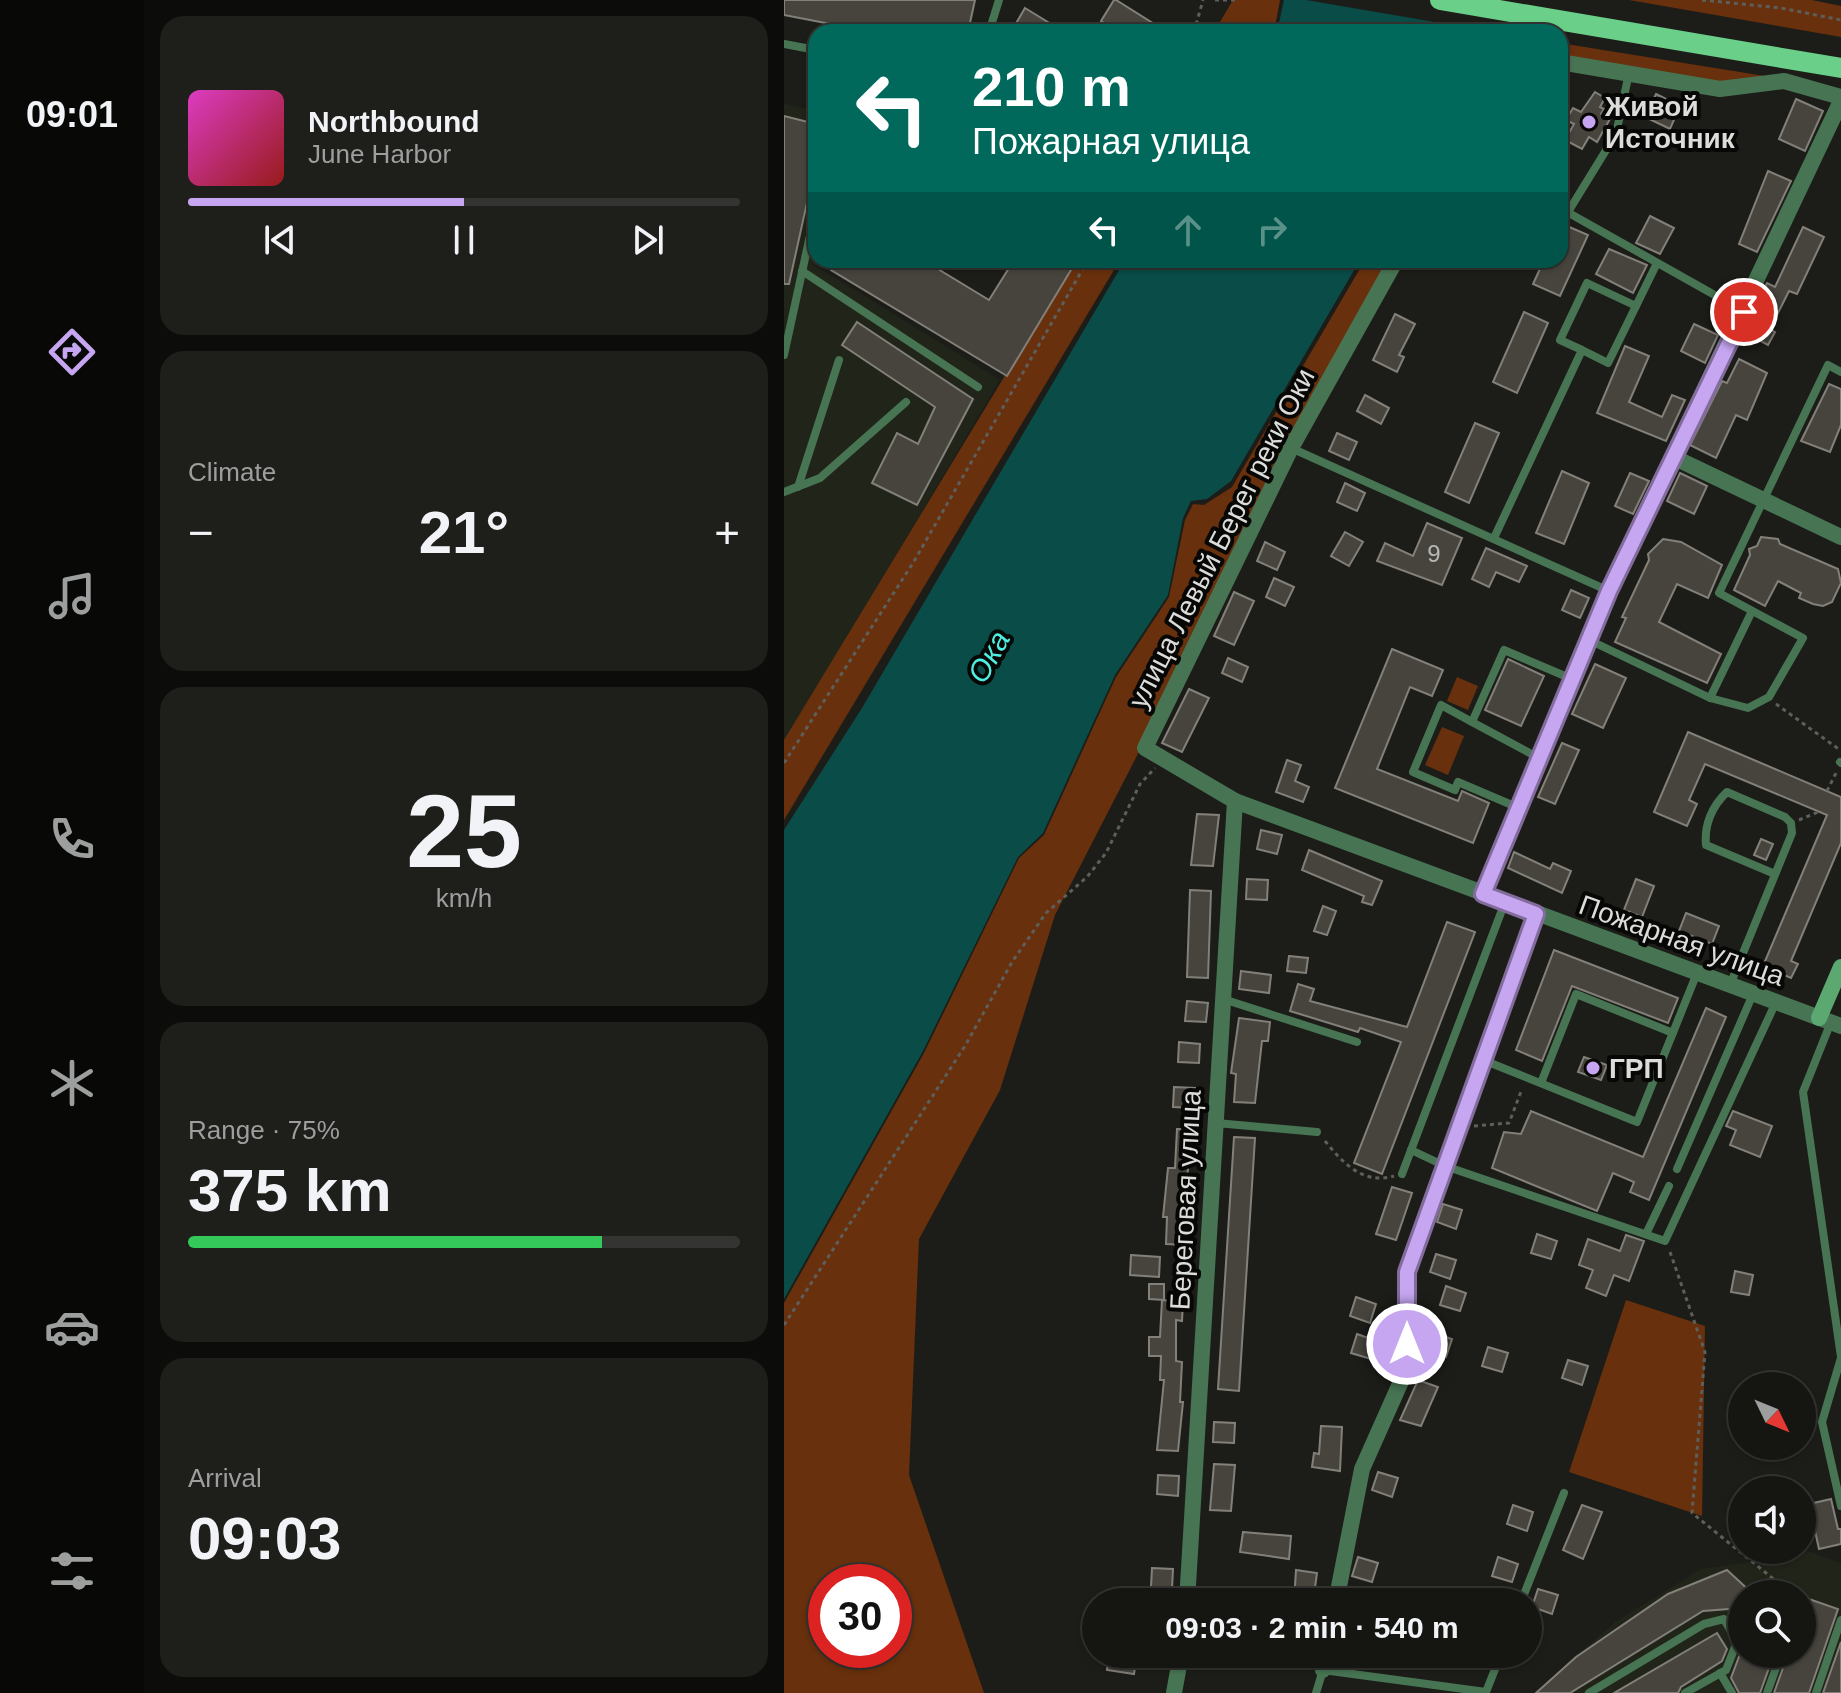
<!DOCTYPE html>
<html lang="en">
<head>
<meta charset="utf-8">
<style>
  body { margin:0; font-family:Arial,sans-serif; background:#1e1f1b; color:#f1f3f6; height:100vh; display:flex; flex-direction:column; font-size:30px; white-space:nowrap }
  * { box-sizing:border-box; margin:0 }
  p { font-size:26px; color:#9d9f9f }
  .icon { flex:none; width:44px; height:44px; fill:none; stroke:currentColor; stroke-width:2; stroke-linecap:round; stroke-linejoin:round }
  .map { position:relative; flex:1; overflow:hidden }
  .sheet { display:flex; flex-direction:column; gap:16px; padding:16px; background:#0c0c0a; width:640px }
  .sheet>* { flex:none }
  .hud { position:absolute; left:24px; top:24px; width:760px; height:244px; border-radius:24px; box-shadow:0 2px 6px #0004,0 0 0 2px #343532; background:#00695c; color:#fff; overflow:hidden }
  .needle { width:52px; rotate:133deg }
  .controls { position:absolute; left:944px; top:1372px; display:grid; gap:16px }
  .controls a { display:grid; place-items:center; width:88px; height:88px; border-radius:50%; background:#151612; box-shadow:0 2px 6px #0004,0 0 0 2px #343532; font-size:40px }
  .speed { position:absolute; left:24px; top:1564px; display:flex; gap:16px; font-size:40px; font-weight:700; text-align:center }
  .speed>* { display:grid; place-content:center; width:104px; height:104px; border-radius:50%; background:#151612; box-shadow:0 2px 6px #0004,0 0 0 2px #343532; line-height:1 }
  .speed .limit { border:12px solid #d22; background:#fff; color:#111 }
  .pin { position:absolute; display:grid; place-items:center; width:68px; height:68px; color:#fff; margin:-34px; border:4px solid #fff; border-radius:50%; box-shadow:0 2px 8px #0007 }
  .me { position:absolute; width:88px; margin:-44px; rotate:0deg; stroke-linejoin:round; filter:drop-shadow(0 0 6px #0008) }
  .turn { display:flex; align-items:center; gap:28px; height:168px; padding:0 32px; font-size:36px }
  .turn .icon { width:104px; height:104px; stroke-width:2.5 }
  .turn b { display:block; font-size:56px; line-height:68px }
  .lanes { display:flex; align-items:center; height:76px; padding:0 32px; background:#0003; justify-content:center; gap:40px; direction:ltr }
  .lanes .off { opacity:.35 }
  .big { font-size:60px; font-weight:700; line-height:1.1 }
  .sheet .widget { flex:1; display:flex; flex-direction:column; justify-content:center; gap:12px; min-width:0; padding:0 28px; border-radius:24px; background:#1e1f1b }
  .sheet .dial { align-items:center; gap:0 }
  .dial b { font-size:104px; line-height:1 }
  .song { display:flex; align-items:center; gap:24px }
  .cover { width:96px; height:96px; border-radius:12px; background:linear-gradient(135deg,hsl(310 70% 55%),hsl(0 70% 35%)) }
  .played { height:8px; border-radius:4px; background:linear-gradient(90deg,#c6a6f0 50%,#343532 50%) }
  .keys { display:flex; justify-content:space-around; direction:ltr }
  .heat { display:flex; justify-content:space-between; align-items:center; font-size:44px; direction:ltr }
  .charge { height:12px; border-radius:6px; background:linear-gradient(90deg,#34c759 75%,#343532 0) }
  .trip { position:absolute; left:298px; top:1588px; width:460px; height:80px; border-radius:40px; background:#151612; box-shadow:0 2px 6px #0004,0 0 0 2px #343532; font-weight:700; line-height:80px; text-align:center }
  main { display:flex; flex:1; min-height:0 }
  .menu { display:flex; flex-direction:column; width:144px; justify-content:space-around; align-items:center; background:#080907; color:#9d9f9f }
  .menu .icon { width:56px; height:56px }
  .menu .selected { color:#c6a6f0 }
  .menu b { font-size:36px; color:#f1f3f6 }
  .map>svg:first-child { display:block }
</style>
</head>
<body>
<main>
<nav class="menu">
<b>09:01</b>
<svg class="icon selected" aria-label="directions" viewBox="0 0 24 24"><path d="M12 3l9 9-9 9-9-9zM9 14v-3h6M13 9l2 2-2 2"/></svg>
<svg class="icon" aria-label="music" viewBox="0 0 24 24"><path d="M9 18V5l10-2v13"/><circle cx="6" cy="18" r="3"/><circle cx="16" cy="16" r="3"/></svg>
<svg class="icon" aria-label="phone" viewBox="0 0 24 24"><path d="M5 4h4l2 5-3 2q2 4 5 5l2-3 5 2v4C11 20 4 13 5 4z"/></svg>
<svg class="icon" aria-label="climate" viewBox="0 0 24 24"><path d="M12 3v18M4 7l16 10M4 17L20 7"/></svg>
<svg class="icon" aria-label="car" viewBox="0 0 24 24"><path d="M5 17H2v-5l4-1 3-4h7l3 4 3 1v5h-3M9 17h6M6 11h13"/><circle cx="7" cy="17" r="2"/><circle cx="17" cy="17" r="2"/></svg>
<svg class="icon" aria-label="filters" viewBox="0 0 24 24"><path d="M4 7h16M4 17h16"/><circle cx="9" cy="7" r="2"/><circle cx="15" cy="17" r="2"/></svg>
</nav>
<section class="sheet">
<div class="widget">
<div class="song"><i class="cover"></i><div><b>Northbound</b><p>June Harbor</p></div></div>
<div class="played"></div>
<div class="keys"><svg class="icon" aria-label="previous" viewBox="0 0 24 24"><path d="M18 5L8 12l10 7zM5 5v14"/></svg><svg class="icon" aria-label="pause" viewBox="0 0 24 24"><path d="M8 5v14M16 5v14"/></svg><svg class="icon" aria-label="next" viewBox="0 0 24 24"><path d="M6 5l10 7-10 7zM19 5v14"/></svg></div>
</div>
<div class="widget"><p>Climate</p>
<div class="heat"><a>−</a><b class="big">21°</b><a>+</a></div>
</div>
<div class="widget dial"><b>25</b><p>km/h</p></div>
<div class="widget"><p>Range · 75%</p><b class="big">375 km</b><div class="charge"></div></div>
<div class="widget"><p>Arrival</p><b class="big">09:03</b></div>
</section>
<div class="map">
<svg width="1057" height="1693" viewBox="0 0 1057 1693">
  <rect width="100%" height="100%" fill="#1c1d18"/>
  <g fill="#212419" fill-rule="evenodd">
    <polygon points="0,104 32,111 32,266 216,380 0,743"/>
    <path d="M1018,1549L1057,1563V1693H750L831,1622L917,1569L978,1560L977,1550ZM958,1594H1018V1654H958Z"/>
  </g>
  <g fill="#68300c" fill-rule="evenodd">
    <polygon points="449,0 496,0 490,32 430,32"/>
    <polygon points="845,0 1028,0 1057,6 1057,37"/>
    <polygon points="776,43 993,78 941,83 776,58"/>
    <polygon points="291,260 336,260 0,820 0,740"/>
    <path d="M581,260H608L271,915L216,1090L135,1239L125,1475L200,1693H0V1303L140,1053L235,858L260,835L332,677L385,597L401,520L409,504L420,505L448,487ZM42,1582H110V1650H42Z"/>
    <polygon points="673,677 694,686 684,710 663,701"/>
    <polygon points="658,727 680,736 664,775 641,765"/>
    <polygon points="842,1300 921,1326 918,1516 785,1472"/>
  </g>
  <g fill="#0a4c47">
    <polygon points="500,0 679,0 669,27 672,32 493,32"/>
    <polygon points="341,260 576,260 447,481 423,499 407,501 399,518 384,595 331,675 259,833 234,857 139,1051 0,1299 0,830 78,708"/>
  </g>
  <polygon fill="#1c1d18" points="522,0 683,0 674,26"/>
  <g fill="#47443e" stroke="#83807a" stroke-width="2">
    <polygon points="0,0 191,0 184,32 88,32 0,15"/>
    <polygon points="330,0 332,0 383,32 334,32 317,21"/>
    <polygon points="241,8 280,32 227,32"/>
    <polygon points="811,92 821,98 816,107 820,109 817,114 826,119 813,142 805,137 798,149 781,140 790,124 782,120 789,108 797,112"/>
    <polygon points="872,94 896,106 886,129 861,117"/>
    <polygon points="1012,99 1039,111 1021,151 995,139"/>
    <polygon points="0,116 32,124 32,162 5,284 0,284"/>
    <polygon points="984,171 1007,181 973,252 955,244"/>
    <polygon points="866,216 890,228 876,254 852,243"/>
    <polygon points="776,223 804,235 776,296 749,284 760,260 776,260"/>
    <polygon points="1019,227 1040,237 1013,294 1005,291 986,329 991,332 984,345 963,334 975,312 970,310 983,283 991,287"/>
    <polygon points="825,249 863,265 849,293 812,274"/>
    <polygon points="52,260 139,260 205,300 230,260 293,260 223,376 47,270"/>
    <polygon points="740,312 764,323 733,393 709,382"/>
    <polygon points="611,314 631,324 615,355 620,357 613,372 589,360"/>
    <polygon points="73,322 189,399 133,505 88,483 113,433 134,444 151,407 58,345"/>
    <polygon points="910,324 934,335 921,363 897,351"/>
    <polygon points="841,346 865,356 845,402 878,417 888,395 901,400 882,441 813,413"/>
    <polygon points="955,359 983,373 963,420 952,415 932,458 906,445 938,381 943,383"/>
    <polygon points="1045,384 1057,389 1057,425 1046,452 1017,441"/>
    <polygon points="581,395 605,408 597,424 573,411"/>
    <polygon points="691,423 715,433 685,503 661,492"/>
    <polygon points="553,433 573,442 565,460 545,451"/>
    <polygon points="778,471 805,483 780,544 752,533"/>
    <polygon points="846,473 865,481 849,514 831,506"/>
    <polygon points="896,473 923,486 910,514 883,501"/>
    <polygon points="561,483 581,493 573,511 553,502"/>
    <polygon points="643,523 678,538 658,585 593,561 601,543 629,556"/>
    <polygon points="561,532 579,542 565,566 547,556"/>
    <polygon points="977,537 994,539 996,544 1054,569 1057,583 1048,602 1039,606 1029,604 1015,598 1017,593 994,581 981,606 950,590 966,555 965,549 973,546"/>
    <polygon points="879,539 897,542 938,565 924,598 893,584 875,622 937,654 923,683 831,642 842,618 838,617 865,560 864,554"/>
    <polygon points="481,542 501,552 493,570 473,561"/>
    <polygon points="702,548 743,566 735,582 712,572 705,587 688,579"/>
    <polygon points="490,578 510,587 501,606 482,597"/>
    <polygon points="787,590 805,598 796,618 778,610"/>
    <polygon points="450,592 470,601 450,645 430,636"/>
    <polygon points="608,649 659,670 648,696 626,687 593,769 674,801 678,791 705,803 689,843 551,788"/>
    <polygon points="444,658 464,667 458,682 438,673"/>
    <polygon points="724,659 760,676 737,726 701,710"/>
    <polygon points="811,664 842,678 819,728 788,714"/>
    <polygon points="405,689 425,698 398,752 378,743"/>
    <polygon points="904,732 1057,797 1057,843 1007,961 1014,964 1007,978 979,966 1043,815 921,764 905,800 913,804 903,826 870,812"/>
    <polygon points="778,743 795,750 771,804 754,797"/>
    <polygon points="503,760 517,765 511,781 525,787 519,802 492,792"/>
    <polygon points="413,814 435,815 429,866 407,865"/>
    <polygon points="477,830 498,835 493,854 473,849"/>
    <polygon points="977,839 989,844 982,860 970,855"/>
    <polygon points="525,850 598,881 588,905 578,902 580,896 518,870"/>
    <polygon points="730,852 766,869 769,863 787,871 778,893 724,868"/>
    <polygon points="463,879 484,880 483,900 462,899"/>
    <polygon points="852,879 870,886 858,917 840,910"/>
    <polygon points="406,890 427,891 424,978 403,977"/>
    <polygon points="539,906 552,911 543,935 530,931"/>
    <polygon points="902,913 935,926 928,944 895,931"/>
    <polygon points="663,922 691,932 598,1174 570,1163 617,1042 576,1028 574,1032 506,1011 514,984 530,989 526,1001 623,1027"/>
    <polygon points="770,950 894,998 884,1023 788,986 758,1061 732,1050"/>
    <polygon points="505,956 524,958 522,973 503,971"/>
    <polygon points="457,971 487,975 485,993 455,989"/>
    <polygon points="403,1001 424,1003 422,1022 401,1021"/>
    <polygon points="922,1008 942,1017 865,1200 846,1192 850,1182 829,1173 813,1211 708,1168 720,1132 737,1134 747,1111 859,1157"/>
    <polygon points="455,1018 486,1022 484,1041 478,1041 471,1103 450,1102 452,1074 447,1073"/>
    <polygon points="395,1042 416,1044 415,1063 394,1062"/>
    <polygon points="800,1057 823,1065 817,1080 794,1072"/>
    <polygon points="390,1087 411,1088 410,1108 389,1107"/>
    <polygon points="949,1111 988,1126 976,1157 946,1145 952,1130 942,1126"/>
    <polygon points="393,1129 415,1130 413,1150 406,1150 402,1189 403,1245 382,1244 383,1217 379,1217 384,1168 391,1168"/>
    <polygon points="450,1137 471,1138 455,1391 434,1389"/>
    <polygon points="608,1187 628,1193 612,1240 592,1234"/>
    <polygon points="659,1204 678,1210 672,1229 653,1222"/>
    <polygon points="753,1234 773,1241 767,1259 747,1253"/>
    <polygon points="842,1235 860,1241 845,1281 830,1275 822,1296 802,1288 809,1270 795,1265 804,1239 836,1251"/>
    <polygon points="652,1254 672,1260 666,1279 646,1272"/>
    <polygon points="347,1255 376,1257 375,1277 346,1275"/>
    <polygon points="951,1271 969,1275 965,1295 947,1292"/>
    <polygon points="365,1284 380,1284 380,1300 365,1299"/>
    <polygon points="662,1286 682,1293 676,1311 656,1305"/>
    <polygon points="572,1297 592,1304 586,1323 566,1316"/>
    <polygon points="378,1300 399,1302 398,1321 392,1320 392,1361 398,1362 396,1402 399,1402 394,1451 373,1450 380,1380 376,1380 377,1356 365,1356 365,1337 376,1337"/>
    <polygon points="648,1332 668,1339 662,1357 642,1351"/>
    <polygon points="573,1334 593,1341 587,1359 567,1353"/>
    <polygon points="704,1347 724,1353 718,1372 698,1366"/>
    <polygon points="784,1360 804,1366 798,1385 778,1378"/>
    <polygon points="634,1380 654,1387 637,1426 616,1420"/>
    <polygon points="430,1422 451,1423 450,1443 429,1442"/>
    <polygon points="537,1426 558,1427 556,1471 528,1467 530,1453 535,1454"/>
    <polygon points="430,1464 451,1465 447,1511 426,1510"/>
    <polygon points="594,1472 614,1478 608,1497 588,1490"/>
    <polygon points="374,1475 395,1476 394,1496 373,1494"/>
    <polygon points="1047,1499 1054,1529 1057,1529 1057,1544 1035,1549 1025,1504"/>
    <polygon points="729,1505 749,1512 743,1531 723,1524"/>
    <polygon points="798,1505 818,1512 799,1559 779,1550"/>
    <polygon points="459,1532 507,1536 505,1559 456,1552"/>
    <polygon points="574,1557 594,1563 588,1582 568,1576"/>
    <polygon points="714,1557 734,1564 728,1582 708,1576"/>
    <polygon points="368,1568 389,1569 388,1589 367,1587"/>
    <polygon points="512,1570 533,1573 529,1602 510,1602"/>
    <polygon points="943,1570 969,1594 958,1594 958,1608 919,1611 786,1693 752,1693 792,1657 884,1594"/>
    <polygon points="754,1589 774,1595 768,1614 748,1607"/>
    <polygon points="1022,1598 1054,1609 1025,1693 990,1693 1004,1654 1018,1654 1018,1610"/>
    <polygon points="933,1633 943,1649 938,1661 897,1687 894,1693 830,1693"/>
    <polygon points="1057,1642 1057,1693 1039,1693"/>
    <polygon points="325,1654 353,1654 350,1674 323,1670"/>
    <polygon points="956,1654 990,1654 976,1693 955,1693 947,1678"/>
  </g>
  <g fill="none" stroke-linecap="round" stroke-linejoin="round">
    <g stroke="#5e5f5b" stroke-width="3" stroke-dasharray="4 4" stroke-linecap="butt">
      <polyline points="431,0 452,0"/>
      <polyline points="918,0 997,8 1057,20"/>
      <polyline points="410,32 419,0"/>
      <polyline points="992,704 1056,750"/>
      <polyline points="0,763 129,563 304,260"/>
      <polyline points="1043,791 1052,773"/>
      <polyline points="1015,820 1034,812"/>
      <polyline points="690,1126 725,1123 738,1089"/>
      <path d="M541,1141C559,1163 579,1185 610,1176"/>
      <polyline points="886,1252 921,1352 908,1513 1008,1594"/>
      <polyline points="0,1325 181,1046 228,962 262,913 303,877 322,853 356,784 371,768"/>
    </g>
    <g stroke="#477553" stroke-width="8">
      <polyline points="205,32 215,0"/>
      <polyline points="0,44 32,50"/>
      <polyline points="776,208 959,311"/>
      <polyline points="784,212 832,134 845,73"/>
      <polyline points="18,271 194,387"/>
      <polyline points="798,350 824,363 852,306"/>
      <polyline points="0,355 32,208"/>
      <polyline points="507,448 825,591"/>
      <polyline points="14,487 55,360"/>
      <polyline points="0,492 36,478 122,402"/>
      <polyline points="710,538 798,350 776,340 803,283 852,306 873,263"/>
      <polyline points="805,640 926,698 964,708 985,697 1019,638 935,593 1044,365 1057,372"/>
      <polyline points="926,698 968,611"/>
      <polyline points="688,722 755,758"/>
      <polyline points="1056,762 1057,763"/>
      <polyline points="735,808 674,782 671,790 629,772 657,705 688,722 720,650 788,679"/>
      <path d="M946,985L1008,833L1007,823L1001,817L943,792C928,806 920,825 922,845L991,874"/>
      <polyline points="439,999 573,1042"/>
      <polyline points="1047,1022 1019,1092 1057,1357"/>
      <polyline points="699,1060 853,1122 913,973"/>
      <polyline points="757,1083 792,994 889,1033"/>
      <polyline points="432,1123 533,1132"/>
      <polyline points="627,1150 661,1166 881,1241 992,1002"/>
      <polyline points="893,1169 969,994"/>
      <polyline points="618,1174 721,902"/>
      <polyline points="862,1234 885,1186"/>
      <polyline points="1057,1358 1038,1422 1057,1506"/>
      <polyline points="737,1602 780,1493"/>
      <polyline points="936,1673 948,1693"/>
      <polyline points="532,1693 539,1670 702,1692 717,1654"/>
      <polyline points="805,1693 920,1624 940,1619 953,1642 942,1670 901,1693"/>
      <polyline points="983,1693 997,1654"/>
      <polyline points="1032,1693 1057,1620"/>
    </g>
    <g stroke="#477553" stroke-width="16">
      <polyline points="776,62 936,89 1000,81 1057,97"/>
      <polyline points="612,260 507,448 361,748 451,801 1057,1026"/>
      <polyline points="889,457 1057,537"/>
      <polyline points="699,894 825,591 1057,101"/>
      <polyline points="403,1602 451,801"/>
      <polyline points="552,1602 578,1469 623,1368 623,1272 752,914"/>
      <polyline points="539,1670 542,1654"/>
      <polyline points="390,1693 397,1654"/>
    </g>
    <polyline stroke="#5ba871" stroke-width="16" points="1035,1018 1057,967"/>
    <polyline stroke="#6acf89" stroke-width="20" points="656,0 1057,68"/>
  </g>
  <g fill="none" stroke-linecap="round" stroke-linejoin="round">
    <defs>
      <polyline id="route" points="623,1344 623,1272 752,914 699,894 825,591 960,312"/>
    </defs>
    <use href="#route" stroke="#816c9c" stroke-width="20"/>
    <use href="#route" stroke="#c6a6f0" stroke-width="14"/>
  </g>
  <g fill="#c6a6f0" stroke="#070706" stroke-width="3">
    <circle cx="805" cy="122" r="8"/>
    <circle cx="809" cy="1068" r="8"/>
  </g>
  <g text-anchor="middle" stroke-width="8" stroke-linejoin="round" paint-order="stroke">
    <g font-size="24" fill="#b7b7b3">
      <text x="650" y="562">9</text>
    </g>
    <g font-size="28" font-weight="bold" fill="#dcddda" stroke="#070706" text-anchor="start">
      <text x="821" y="116">Живой<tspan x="821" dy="32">Источник</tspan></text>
      <text x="825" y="1078">ГРП</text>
    </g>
    <g font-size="28" fill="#dcddda" stroke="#070706">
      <text transform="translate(437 538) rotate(-63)" y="10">улица Левый Берег реки Оки</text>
      <text transform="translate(898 940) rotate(20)" y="10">Пожарная улица</text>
      <text transform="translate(401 1200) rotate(-87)" y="10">Береговая улица</text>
    </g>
    <g font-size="30" font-style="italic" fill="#4cefe0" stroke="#070706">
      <text transform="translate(205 657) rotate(-61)" y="10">Ока</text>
    </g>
  </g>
</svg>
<div class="controls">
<a><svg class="needle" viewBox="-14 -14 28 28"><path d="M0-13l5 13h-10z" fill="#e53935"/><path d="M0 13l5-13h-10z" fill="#9d9f9f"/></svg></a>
<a><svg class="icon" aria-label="sound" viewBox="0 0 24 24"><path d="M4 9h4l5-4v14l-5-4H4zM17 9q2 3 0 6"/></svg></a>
<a><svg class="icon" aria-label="search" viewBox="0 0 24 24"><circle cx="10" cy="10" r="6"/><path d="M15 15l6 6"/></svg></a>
</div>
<div class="speed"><div class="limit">30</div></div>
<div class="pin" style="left:960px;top:312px;background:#d93025"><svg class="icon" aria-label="arrive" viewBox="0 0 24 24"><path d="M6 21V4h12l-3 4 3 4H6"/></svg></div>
<svg class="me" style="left:623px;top:1344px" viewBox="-20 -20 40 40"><circle r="17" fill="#c6a6f0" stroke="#fff" stroke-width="3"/><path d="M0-11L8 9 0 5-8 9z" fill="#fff"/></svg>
<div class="trip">09:03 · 2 min · 540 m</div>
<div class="hud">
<div class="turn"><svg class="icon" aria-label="left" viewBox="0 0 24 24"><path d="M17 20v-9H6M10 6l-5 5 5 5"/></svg><div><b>210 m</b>Пожарная улица</div></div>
<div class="lanes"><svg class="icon" aria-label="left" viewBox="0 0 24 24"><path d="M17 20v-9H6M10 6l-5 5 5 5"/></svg><svg class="icon off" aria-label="ahead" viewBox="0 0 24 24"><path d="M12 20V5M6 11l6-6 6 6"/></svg><svg class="icon off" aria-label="right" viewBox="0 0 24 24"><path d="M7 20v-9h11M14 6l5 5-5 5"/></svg></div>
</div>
</div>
</main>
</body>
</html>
